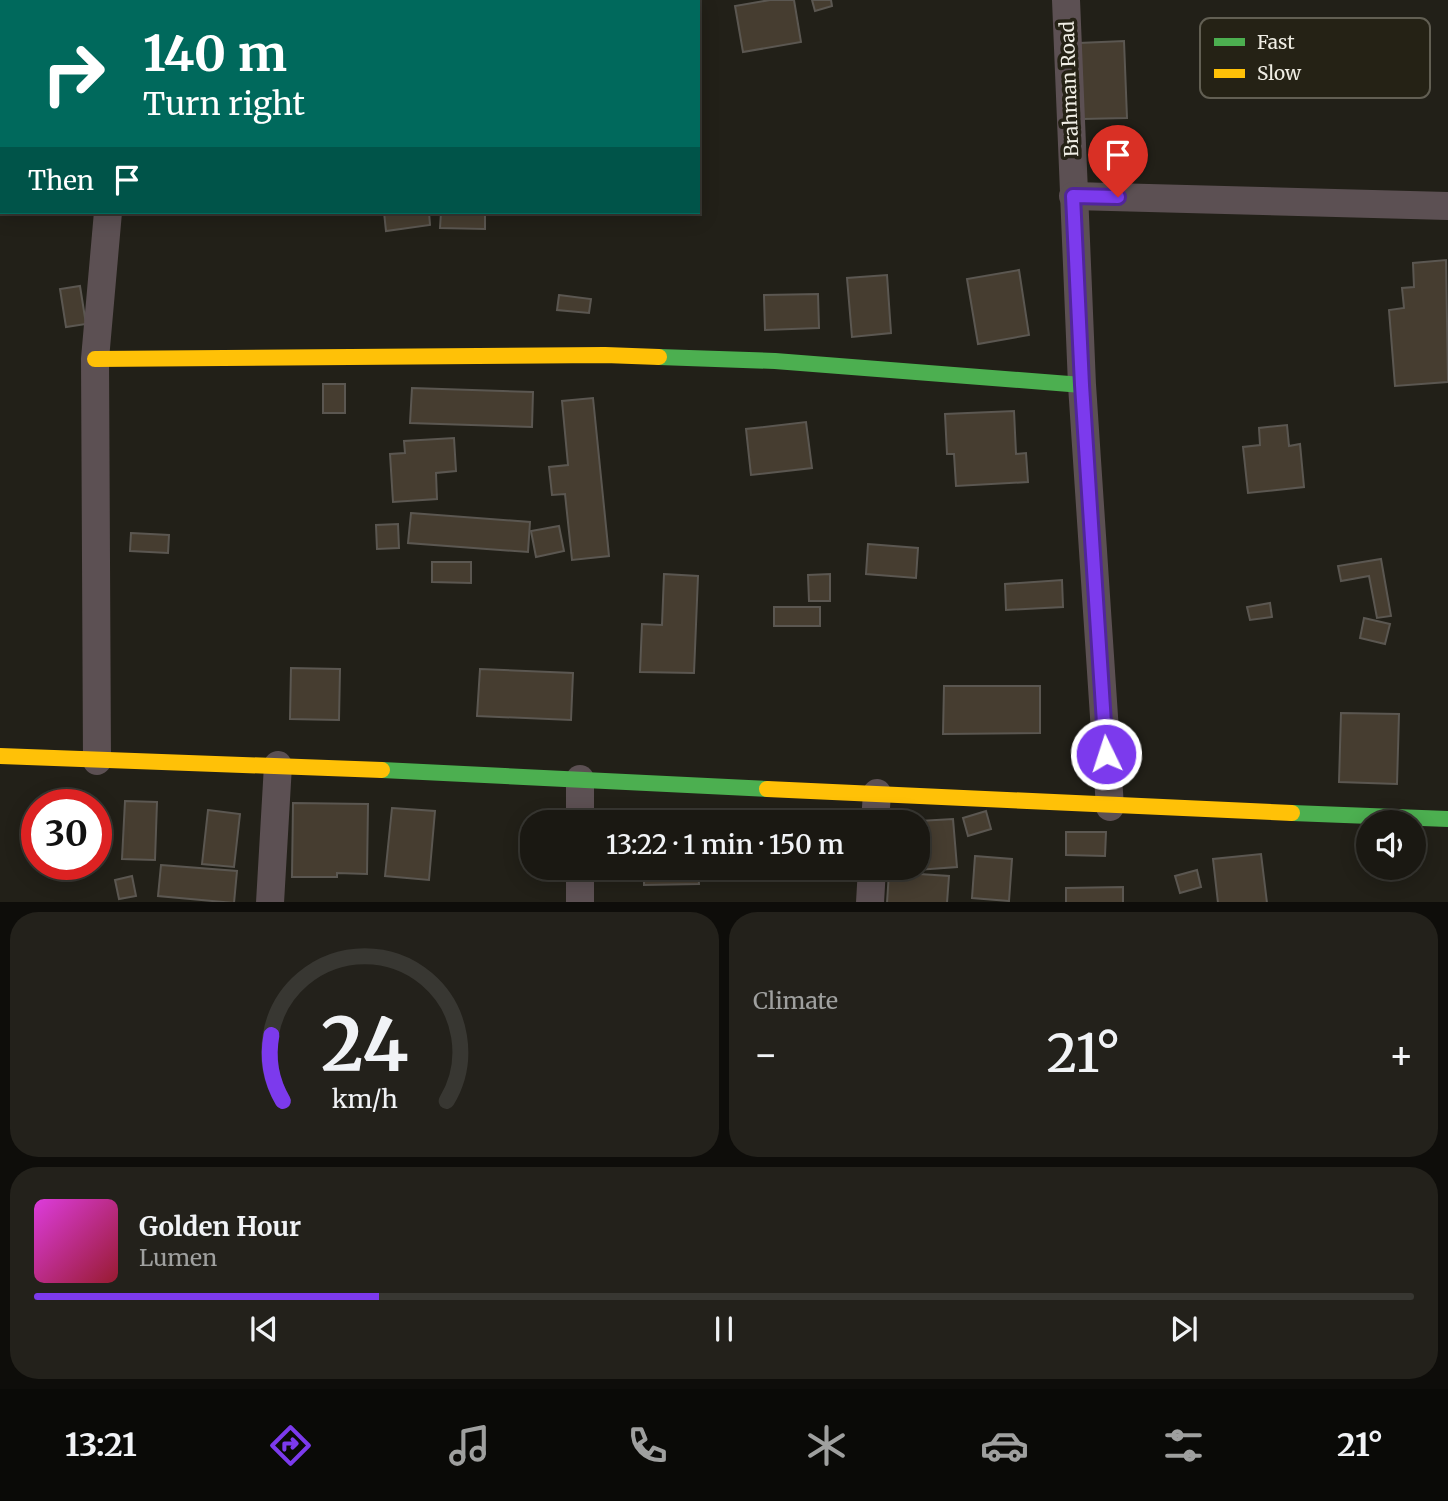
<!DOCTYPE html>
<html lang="en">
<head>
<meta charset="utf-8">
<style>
  body { margin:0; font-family:Merriweather,serif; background:#23211b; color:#f1f3f6; height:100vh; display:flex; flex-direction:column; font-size:26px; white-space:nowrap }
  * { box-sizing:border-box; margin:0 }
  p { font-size:23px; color:#9fa09f }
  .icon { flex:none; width:38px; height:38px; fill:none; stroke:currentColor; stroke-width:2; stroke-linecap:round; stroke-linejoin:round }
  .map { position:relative; height:902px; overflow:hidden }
  .details { display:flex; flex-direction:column; gap:10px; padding:10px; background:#0e0d0a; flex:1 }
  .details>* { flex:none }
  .banner { position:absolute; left:0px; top:0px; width:700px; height:214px; box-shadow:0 4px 18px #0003,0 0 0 2px #383732; background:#00695c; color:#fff; overflow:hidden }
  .controls { position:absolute; left:1356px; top:810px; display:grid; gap:14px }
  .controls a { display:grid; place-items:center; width:70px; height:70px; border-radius:50%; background:#1a1812; box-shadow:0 4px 18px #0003,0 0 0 2px #383732; font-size:35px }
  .speed { position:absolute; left:21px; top:789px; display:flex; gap:14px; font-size:35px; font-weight:700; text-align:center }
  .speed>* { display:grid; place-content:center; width:91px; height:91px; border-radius:50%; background:#1a1812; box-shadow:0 4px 18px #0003,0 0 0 2px #383732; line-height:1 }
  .speed .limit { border:10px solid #d22; background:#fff; color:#111 }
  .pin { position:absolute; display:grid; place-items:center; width:60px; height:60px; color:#fff; margin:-72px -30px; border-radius:50% 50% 50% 0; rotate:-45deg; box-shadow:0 0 7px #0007 }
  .pin .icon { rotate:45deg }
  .me { position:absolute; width:77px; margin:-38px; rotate:356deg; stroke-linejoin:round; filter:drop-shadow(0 0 5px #0008) }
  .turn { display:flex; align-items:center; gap:24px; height:147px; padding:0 28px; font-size:32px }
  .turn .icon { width:91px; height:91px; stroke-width:2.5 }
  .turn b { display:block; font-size:49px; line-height:60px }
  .then { display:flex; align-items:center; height:66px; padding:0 28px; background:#0003; gap:14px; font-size:26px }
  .big { font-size:52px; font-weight:600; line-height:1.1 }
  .details .tile { flex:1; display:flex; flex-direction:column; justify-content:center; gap:10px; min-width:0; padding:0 24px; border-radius:28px; background:#23211b }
  .details .dial { align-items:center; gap:0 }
  .dial svg { height:182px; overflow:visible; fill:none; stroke:#383732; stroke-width:7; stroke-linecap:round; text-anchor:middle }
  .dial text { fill:#f1f3f6; stroke:none }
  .song { display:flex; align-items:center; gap:21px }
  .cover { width:84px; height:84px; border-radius:10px; background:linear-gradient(135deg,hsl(300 70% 55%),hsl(350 70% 35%)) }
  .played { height:7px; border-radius:4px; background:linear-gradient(90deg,#7c3aed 25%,#383732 25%) }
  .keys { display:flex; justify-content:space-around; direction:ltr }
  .heat { display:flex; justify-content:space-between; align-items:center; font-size:38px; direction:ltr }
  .details .tiles { flex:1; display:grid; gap:10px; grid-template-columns:1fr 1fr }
  .tile:last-child { grid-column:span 2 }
  .trip { position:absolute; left:520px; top:810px; width:410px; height:70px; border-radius:28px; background:#1a1812; box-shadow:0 4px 18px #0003,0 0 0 2px #383732; font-weight:600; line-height:70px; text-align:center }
  .menu { display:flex; height:112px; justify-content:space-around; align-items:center; background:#0a0a07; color:#9fa09f }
  .menu .icon { width:49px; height:49px }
  .menu .selected { color:#7c3aed }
  .menu b { font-size:32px; color:#f1f3f6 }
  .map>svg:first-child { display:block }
</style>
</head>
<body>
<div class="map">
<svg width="1448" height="903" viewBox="0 0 1448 903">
  <rect width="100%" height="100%" fill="#222018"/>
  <g fill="#463d30" stroke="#5b5751" stroke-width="2">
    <polygon points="770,0 794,0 801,42 743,52 735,6"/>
    <polygon points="812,0 831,0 832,6 815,11"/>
    <polygon points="1124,41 1127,118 1082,119 1079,43"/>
    <polygon points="384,212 429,212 430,225 386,231"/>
    <polygon points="441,212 485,212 485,229 440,228"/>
    <polygon points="1446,260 1448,382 1395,386 1389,310 1404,308 1402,288 1414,287 1413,263"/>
    <polygon points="1019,270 1029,335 978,344 967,279"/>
    <polygon points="887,275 891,333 852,337 847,278"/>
    <polygon points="80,286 86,324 66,327 60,289"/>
    <polygon points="818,294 819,328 765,330 764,295"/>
    <polygon points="559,295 591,299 589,313 557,310"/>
    <rect x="323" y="384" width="22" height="29"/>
    <polygon points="412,388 533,392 532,427 410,423"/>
    <polygon points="593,398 609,556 572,560 565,494 552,495 549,467 568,465 562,401"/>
    <polygon points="1014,411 1016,454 1026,453 1028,482 956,486 954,454 947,454 945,414"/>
    <polygon points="806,422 812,468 751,475 746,429"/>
    <polygon points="1287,425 1289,446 1300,444 1304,487 1248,493 1243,447 1260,445 1259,428"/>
    <polygon points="454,438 456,471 436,473 437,499 393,502 390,454 405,453 404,441"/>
    <polygon points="411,513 530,522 528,552 408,543"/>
    <polygon points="398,524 399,548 377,549 376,525"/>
    <polygon points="559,526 564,551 536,557 531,531"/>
    <polygon points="131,533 169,535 168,553 130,551"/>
    <polygon points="868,544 918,548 916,578 866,574"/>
    <polygon points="1381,559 1391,616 1377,618 1369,576 1341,581 1338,566"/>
    <polygon points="432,562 471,562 471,583 432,582"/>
    <polygon points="664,574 698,576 694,673 640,672 642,624 662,625"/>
    <polygon points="830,574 830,601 809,601 808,575"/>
    <polygon points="1062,580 1063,607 1006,610 1005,584"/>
    <polygon points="1270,603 1272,617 1250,620 1247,607"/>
    <rect x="774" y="607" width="46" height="19"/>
    <polygon points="1364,618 1390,624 1385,644 1360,638"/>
    <polygon points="291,668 340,669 339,720 290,719"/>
    <polygon points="480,669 573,673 571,720 477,716"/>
    <polygon points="944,686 1040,686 1040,733 943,734"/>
    <polygon points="1341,713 1399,714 1397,784 1339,782"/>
    <polygon points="125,801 157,802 155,860 122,859"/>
    <polygon points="293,803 368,804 367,874 337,873 337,877 292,877"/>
    <polygon points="392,808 435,811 429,880 385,876"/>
    <polygon points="208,810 240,814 234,867 202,864"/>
    <polygon points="986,811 991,829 968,836 963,818"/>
    <polygon points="953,819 957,867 903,871 903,868 917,868 917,822 901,822"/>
    <polygon points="1066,832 1106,832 1105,856 1066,855"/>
    <polygon points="1261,854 1267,903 1218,903 1213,859"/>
    <polygon points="975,856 1012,859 1009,901 972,898"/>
    <polygon points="161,865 237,871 234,903 158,896"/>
    <polygon points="644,868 698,868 699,884 644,885"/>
    <polygon points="1197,870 1201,887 1180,893 1175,876"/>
    <polygon points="889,872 949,876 947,903 887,903"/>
    <polygon points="132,876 136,896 119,899 115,880"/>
    <polygon points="1123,887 1123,903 1066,903 1066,888"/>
  </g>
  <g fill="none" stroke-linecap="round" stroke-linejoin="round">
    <g stroke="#5c5053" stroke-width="28">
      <polyline points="1066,0 1082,385 1110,807"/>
      <polyline points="124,2 124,0"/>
      <polyline points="0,149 2,149"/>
      <polyline points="1073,196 1448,206"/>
      <polyline points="97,761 95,359 108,212"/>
      <polyline points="580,822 580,779"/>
      <polyline points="875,822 877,793"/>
      <polyline points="270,903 278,765"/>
      <polyline points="580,903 580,868"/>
      <polyline points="870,903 872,868"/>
    </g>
    <g stroke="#4caf50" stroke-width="16">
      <polyline points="659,357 775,361 1082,385"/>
      <polyline points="382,770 767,789"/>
      <polyline points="1292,813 1448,819"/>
    </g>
    <g stroke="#ffc107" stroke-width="16">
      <polyline points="95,359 605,355 659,357"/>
      <polyline points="0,756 382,770"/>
      <polyline points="767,789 1292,813"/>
    </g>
  </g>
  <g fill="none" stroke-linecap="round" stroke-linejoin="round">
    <defs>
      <polyline id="route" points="1106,754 1082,385 1073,196 1118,197"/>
    </defs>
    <use href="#route" stroke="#51269a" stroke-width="18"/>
    <use href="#route" stroke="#7c3aed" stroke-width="12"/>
  </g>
  <g text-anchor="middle" stroke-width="7" stroke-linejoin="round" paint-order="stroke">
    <g font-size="19" fill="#efede4" stroke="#252215">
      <text transform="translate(1069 89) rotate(-92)" y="7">Brahman Road</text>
    </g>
  </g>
  <rect x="1200" y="18" width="230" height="80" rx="10" fill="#252215" stroke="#625f53" stroke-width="2"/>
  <rect x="1214" y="38" width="31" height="8" fill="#4caf50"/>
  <rect x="1214" y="69" width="31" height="9" fill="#ffc107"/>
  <g font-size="19" fill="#efede4">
    <text x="1257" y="49">Fast</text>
    <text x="1257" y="80">Slow</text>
  </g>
</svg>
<div class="controls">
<a><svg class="icon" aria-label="sound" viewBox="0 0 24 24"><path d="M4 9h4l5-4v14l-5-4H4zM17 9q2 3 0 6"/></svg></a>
</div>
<div class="speed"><div class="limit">30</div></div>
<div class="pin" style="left:1118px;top:197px;background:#d93025"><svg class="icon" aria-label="arrive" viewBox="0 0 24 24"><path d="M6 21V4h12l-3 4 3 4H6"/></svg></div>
<svg class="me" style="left:1106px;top:754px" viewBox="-20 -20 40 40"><circle r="17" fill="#7c3aed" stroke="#fff" stroke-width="3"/><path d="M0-11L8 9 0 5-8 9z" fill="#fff"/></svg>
<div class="trip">13:22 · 1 min · 150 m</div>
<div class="banner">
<div class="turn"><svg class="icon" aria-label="right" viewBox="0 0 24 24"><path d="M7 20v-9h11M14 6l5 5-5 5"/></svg><div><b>140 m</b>Turn right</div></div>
<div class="then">Then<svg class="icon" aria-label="arrive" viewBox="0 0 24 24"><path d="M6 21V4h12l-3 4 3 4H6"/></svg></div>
</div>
</div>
<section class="details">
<div class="tiles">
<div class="tile dial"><svg viewBox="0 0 100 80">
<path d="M14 69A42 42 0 1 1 86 69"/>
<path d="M14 69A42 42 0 0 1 9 40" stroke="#7c3aed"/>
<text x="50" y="56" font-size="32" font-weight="700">24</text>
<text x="50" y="72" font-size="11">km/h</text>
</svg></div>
<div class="tile"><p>Climate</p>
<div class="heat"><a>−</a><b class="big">21°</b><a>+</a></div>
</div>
<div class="tile">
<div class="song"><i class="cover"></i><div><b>Golden Hour</b><p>Lumen</p></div></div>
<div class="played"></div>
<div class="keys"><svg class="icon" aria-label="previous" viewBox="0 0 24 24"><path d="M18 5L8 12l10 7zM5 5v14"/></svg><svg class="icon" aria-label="pause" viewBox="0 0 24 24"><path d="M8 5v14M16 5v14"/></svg><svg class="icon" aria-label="next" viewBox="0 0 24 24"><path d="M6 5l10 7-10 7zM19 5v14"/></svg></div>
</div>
</div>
</section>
<nav class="menu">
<b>13:21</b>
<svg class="icon selected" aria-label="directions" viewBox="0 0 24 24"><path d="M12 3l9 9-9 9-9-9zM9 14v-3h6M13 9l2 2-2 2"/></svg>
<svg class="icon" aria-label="music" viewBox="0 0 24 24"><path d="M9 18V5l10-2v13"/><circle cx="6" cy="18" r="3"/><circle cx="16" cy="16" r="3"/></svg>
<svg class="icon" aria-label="phone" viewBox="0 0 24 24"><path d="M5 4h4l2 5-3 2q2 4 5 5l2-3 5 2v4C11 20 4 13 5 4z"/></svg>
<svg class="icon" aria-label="climate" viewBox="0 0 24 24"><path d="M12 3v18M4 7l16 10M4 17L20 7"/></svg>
<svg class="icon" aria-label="car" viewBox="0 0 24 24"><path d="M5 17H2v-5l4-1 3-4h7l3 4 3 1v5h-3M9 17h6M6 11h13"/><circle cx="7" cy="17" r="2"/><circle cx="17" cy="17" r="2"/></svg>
<svg class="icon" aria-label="filters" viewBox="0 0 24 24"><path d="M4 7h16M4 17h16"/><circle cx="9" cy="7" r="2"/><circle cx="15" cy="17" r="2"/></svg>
<b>21°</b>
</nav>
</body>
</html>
